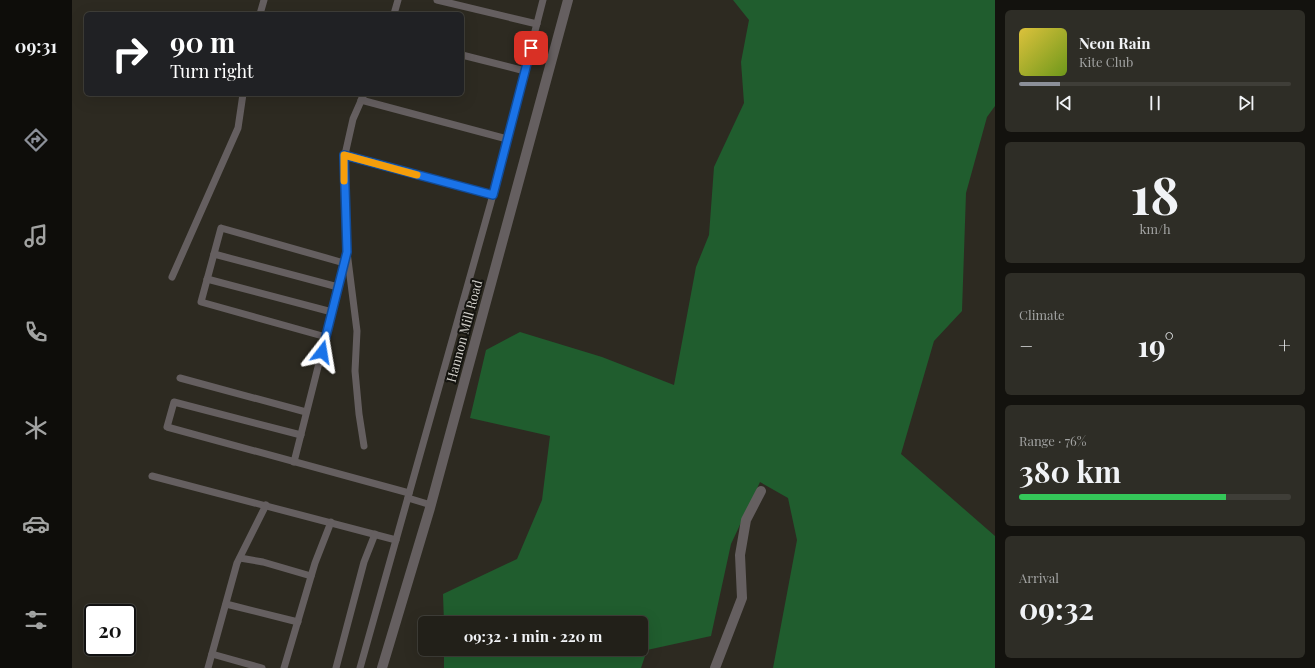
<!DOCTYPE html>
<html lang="en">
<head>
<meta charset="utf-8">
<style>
  body { margin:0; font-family:"Playfair Display",serif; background:#2e2d26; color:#f1f3f6; height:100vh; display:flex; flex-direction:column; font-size:15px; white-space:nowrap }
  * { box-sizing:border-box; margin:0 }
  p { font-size:13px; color:#a2a3a2 }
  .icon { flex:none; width:22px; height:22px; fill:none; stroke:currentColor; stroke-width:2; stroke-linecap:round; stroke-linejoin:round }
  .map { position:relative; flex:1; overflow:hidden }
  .details { display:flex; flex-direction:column; gap:10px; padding:10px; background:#13120e; width:320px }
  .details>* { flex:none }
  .top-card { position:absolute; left:12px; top:12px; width:380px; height:84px; border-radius:6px; box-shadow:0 4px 16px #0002,0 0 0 1px #3f3e38; background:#202124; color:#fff; overflow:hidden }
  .speed { position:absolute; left:12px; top:604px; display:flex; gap:8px; font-size:20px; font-weight:700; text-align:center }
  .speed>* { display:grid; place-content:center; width:52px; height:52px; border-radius:50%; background:#222019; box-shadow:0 4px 16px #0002,0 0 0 1px #3f3e38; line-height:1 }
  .speed .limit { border:2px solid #111; border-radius:6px; background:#fff; color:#111 }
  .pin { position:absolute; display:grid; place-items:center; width:34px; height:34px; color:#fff; margin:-17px; border-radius:8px; box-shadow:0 2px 6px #0006 }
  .me { position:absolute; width:44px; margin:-22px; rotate:14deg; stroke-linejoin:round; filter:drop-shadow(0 0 3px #0008) }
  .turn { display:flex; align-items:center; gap:14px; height:84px; padding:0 20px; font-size:18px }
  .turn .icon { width:52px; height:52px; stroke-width:2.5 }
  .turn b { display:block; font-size:28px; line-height:34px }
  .big { font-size:30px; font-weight:700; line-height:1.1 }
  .details .widget { flex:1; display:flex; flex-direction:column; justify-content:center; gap:6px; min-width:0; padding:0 14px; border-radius:6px; background:#2e2d26 }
  .details .dial { align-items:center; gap:0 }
  .dial b { font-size:52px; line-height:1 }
  .song { display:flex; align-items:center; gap:12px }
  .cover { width:48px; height:48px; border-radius:6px; background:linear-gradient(135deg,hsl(50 70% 55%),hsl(80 70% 35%)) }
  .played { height:4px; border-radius:2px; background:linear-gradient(90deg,#8c9099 15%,#3f3e38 15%) }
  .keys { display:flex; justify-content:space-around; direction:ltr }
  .heat { display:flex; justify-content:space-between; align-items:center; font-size:22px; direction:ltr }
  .charge { height:6px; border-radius:3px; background:linear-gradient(90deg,#34c759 76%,#3f3e38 0) }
  .trip { position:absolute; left:346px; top:616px; width:230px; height:40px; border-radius:6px; background:#222019; box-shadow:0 4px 16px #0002,0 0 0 1px #3f3e38; font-weight:700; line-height:40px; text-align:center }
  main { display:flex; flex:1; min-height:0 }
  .tabs { display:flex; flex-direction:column; width:72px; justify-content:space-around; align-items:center; background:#0e0d0a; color:#a2a3a2 }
  .tabs .icon { width:28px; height:28px }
  .tabs .active { color:#8c9099 }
  .tabs b { font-size:18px; color:#f1f3f6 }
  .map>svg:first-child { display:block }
</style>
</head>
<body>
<main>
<nav class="tabs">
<b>09:31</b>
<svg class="icon active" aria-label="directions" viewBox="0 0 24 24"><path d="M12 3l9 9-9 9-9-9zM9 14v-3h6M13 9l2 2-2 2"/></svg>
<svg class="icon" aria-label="music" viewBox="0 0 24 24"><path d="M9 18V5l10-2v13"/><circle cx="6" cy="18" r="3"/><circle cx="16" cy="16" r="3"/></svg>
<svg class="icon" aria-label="phone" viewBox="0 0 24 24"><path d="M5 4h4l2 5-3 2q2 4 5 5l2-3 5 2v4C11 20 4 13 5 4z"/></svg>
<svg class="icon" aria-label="climate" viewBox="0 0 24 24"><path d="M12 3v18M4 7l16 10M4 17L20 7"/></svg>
<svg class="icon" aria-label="car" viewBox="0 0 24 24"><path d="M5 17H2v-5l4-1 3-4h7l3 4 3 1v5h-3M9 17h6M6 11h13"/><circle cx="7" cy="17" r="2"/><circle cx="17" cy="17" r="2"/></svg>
<svg class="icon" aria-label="filters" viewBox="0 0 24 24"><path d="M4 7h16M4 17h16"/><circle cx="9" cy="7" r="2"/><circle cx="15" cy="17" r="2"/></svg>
</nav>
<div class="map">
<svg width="923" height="668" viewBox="0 0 923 668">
  <rect width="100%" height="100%" fill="#2d2a21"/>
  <polygon fill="#205d2e" points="661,0 923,0 923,106 915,117 894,193 890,311 862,341 829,454 923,536 923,668 701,668 725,540 716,498 688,482 659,544 639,636 575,650 569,668 372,668 372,649 569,649 569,623 372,623 371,594 445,559 470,500 478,436 398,418 414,350 448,332 530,357 602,385 624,267 637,235 642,167 672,103 669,62 677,20"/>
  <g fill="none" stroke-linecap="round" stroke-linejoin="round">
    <g stroke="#655f60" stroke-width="7">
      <polyline points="365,0 465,24"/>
      <polyline points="188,14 192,0"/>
      <polyline points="322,14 326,0"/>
      <polyline points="390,55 453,71"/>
      <polyline points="292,94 281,119 272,159 275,252 285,331 283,371 287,414 292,446"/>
      <polyline points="289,100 435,139"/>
      <polyline points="272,155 421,195"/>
      <polyline points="142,254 266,287"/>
      <polyline points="100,277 166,128 171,94"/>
      <polyline points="135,279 260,312"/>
      <polyline points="254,337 129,302 149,228 272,263"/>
      <polyline points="108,378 234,412"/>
      <polyline points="229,435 102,402 95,427 337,493"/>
      <polyline points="222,462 273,260"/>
      <polyline points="80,476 324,540"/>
      <polyline points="336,498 359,505"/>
      <polyline points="168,558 191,562 239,576"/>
      <polyline points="154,604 226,622"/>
      <polyline points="140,654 190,668"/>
      <polyline points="136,668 165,563 194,505"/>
      <polyline points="212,668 243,563 259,522"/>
      <polyline points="264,668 292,562 303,534"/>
      <polyline points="288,668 419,202 471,0"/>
    </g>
    <g stroke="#655f60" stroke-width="10">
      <polyline points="310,668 358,508 496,0"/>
      <polyline points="643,668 670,598 668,555 674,520 689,491"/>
    </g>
  </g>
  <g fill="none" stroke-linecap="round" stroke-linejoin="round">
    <defs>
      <polyline id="route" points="250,352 275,252 272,155 421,195 459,48"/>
    </defs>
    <use href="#route" stroke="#114b97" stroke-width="10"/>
    <use href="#route" stroke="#1a73e8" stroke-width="7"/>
    <polyline stroke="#f59e0b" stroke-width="7" points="272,181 272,155 345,175"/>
  </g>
  <g text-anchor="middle" stroke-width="4" stroke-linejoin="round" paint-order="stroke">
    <g font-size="13" fill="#d3d1cb" stroke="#14130f">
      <text transform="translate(392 331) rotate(-75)" y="5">Hannon Mill Road</text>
    </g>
  </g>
</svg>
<div class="speed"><div class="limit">20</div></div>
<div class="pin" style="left:459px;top:48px;background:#d93025"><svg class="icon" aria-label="arrive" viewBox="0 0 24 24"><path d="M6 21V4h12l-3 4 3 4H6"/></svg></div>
<svg class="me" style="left:250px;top:352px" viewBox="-20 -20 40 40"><path d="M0-17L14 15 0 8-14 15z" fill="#1a73e8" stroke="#fff" stroke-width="4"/></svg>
<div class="trip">09:32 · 1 min · 220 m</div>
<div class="top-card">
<div class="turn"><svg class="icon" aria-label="right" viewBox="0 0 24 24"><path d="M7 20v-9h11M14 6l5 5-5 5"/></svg><div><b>90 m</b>Turn right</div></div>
</div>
</div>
<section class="details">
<div class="widget">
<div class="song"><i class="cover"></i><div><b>Neon Rain</b><p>Kite Club</p></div></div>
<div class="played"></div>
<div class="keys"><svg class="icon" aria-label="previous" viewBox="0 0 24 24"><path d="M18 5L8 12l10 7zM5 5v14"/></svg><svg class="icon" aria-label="pause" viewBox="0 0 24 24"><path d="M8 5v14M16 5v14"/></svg><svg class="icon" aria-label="next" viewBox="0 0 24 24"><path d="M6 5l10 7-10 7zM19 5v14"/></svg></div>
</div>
<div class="widget dial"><b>18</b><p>km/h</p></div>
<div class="widget"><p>Climate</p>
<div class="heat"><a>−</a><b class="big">19°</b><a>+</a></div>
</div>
<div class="widget"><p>Range · 76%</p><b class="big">380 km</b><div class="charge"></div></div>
<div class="widget"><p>Arrival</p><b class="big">09:32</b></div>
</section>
</main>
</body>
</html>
